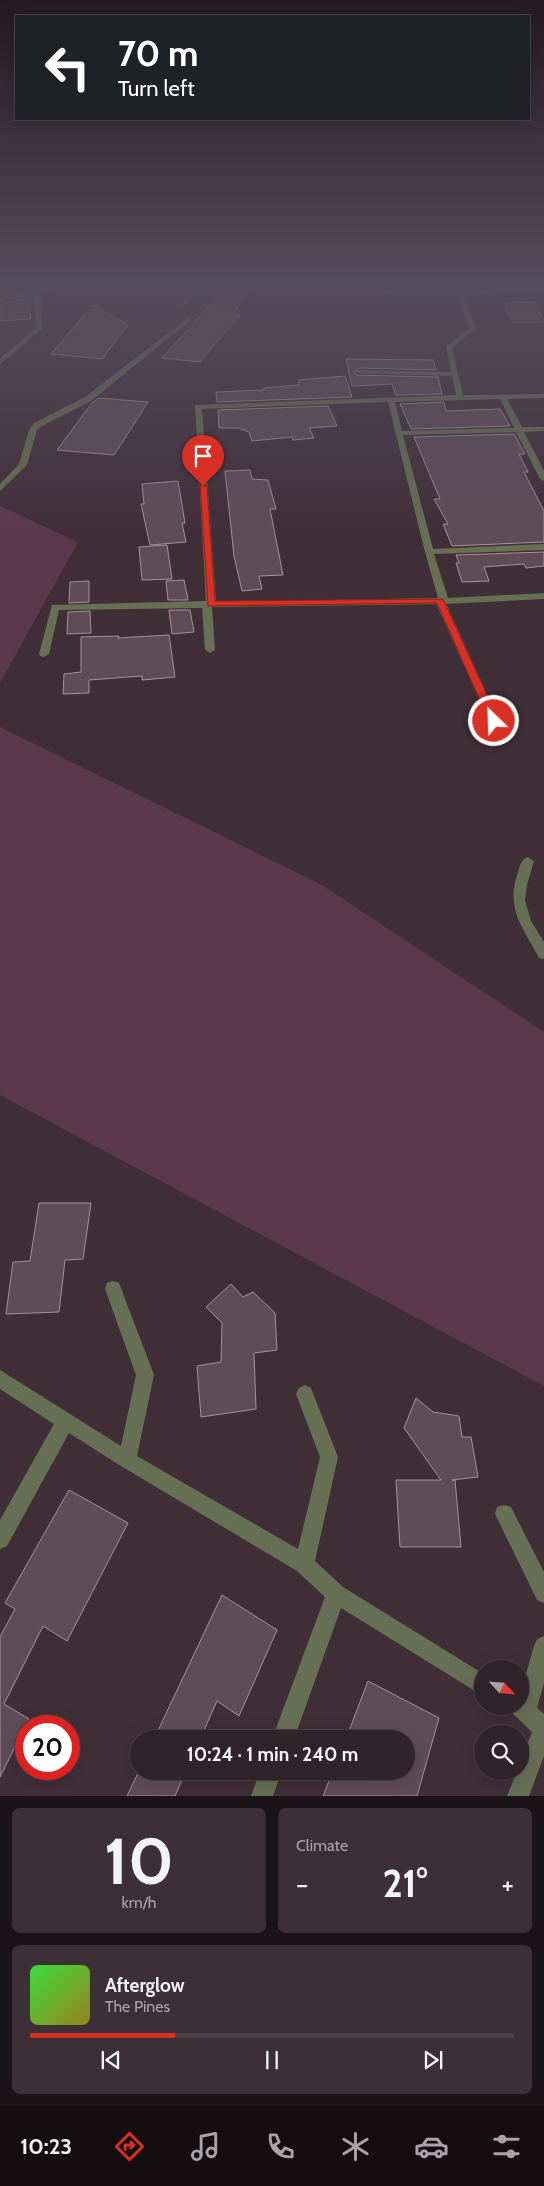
<!DOCTYPE html>
<html lang="en">
<head>
<meta charset="utf-8">
<style>
  body { margin:0; font-family:Cabin,sans-serif; background:#3d2f36; color:#f1f3f6; height:100vh; display:flex; flex-direction:column; font-size:19px; white-space:nowrap }
  * { box-sizing:border-box; margin:0 }
  p { font-size:16px; color:#a8a4a8 }
  .icon { flex:none; width:28px; height:28px; fill:none; stroke:currentColor; stroke-width:2; stroke-linecap:round; stroke-linejoin:round }
  .map { position:relative; height:1796px; overflow:hidden }
  .side { display:flex; flex-direction:column; gap:12px; padding:12px; background:#1b1317; flex:1 }
  .side>* { flex:none }
  .hud { position:absolute; left:15px; top:15px; width:515px; height:105px; border-radius:0px; box-shadow:0 5px 20px #0002,0 0 0 1px #4c4047; background:#202124; color:#fff; overflow:hidden }
  .needle { width:32px; rotate:116deg }
  .fabs { position:absolute; left:474px; top:1660px; display:grid; gap:10px }
  .fabs a { display:grid; place-items:center; width:55px; height:55px; border-radius:50%; background:#31232a; box-shadow:0 5px 20px #0002,0 0 0 1px #4c4047; font-size:25px }
  .speed { position:absolute; left:15px; top:1715px; display:flex; gap:10px; font-size:25px; font-weight:700; text-align:center }
  .speed>* { display:grid; place-content:center; width:65px; height:65px; border-radius:50%; background:#31232a; box-shadow:0 5px 20px #0002,0 0 0 1px #4c4047; line-height:1 }
  .speed .limit { border:8px solid #d22; background:#fff; color:#111 }
  .pin { position:absolute; display:grid; place-items:center; width:42px; height:42px; color:#fff; margin:-51px -21px; border-radius:50% 50% 50% 0; rotate:-45deg; box-shadow:0 0 5px #0007 }
  .pin .icon { rotate:45deg }
  .me { position:absolute; width:55px; margin:-28px; rotate:336deg; stroke-linejoin:round; filter:drop-shadow(0 0 4px #0008) }
  .turn { display:flex; align-items:center; gap:18px; height:105px; padding:0 20px; font-size:22px }
  .turn .icon { width:65px; height:65px; stroke-width:2.5 }
  .turn b { display:block; font-size:35px; line-height:42px }
  .big { font-size:38px; font-weight:800; line-height:1.1 }
  .side .tile { flex:1; display:flex; flex-direction:column; justify-content:center; gap:8px; min-width:0; padding:0 18px; border-radius:8px; background:#3d2f36 }
  .side .dial { align-items:center; gap:0 }
  .dial b { font-size:65px; line-height:1 }
  .song { display:flex; align-items:center; gap:15px }
  .cover { width:60px; height:60px; border-radius:8px; background:linear-gradient(135deg,hsl(120 70% 55%),hsl(50 70% 35%)) }
  .played { height:5px; border-radius:2px; background:linear-gradient(90deg,#d93025 30%,#4c4047 30%) }
  .keys { display:flex; justify-content:space-around; direction:ltr }
  .heat { display:flex; justify-content:space-between; align-items:center; font-size:28px; direction:ltr }
  .side .tiles { flex:1; display:grid; gap:12px; grid-template-columns:1fr 1fr }
  .tile:last-child { grid-column:span 2 }
  .trip { position:absolute; left:130px; top:1730px; width:285px; height:50px; border-radius:25px; background:#31232a; box-shadow:0 5px 20px #0002,0 0 0 1px #4c4047; font-weight:800; line-height:50px; text-align:center }
  .tab-bar { display:flex; height:80px; justify-content:space-around; align-items:center; background:#140e11; color:#a8a4a8 }
  .tab-bar .icon { width:35px; height:35px }
  .tab-bar .selected { color:#d93025 }
  .tab-bar b { font-size:22px; color:#f1f3f6 }
  .map>svg:first-child { display:block }
</style>
</head>
<body>
<div class="map">
<svg width="544" height="1796" viewBox="0 0 544 1796">
  <rect width="100%" height="100%" fill="#412f38"/>
  <g fill="#5b394a">
    <polygon points="0,506 78,542 0,683"/>
    <polygon points="0,727 322,885 544,1032 544,1386 0,1095"/>
  </g>
  <g fill="#604c56" stroke="#a7919b">
    <polygon points="227,286 250,286 233,315 240,315 200,362 162,358"/>
    <polygon points="28,299 31,319 0,321 0,304"/>
    <polygon points="535,302 544,322 513,322 504,303"/>
    <polygon points="93,305 128,325 102,359 51,354"/>
    <polygon points="346,359 433,360 436,370 358,368 354,373 356,375 438,377 442,394 396,395 392,384 352,386"/>
    <polygon points="345,376 352,397 217,402 216,392 264,390 264,388 299,385 299,380"/>
    <polygon points="98,398 148,402 114,455 57,450 92,403"/>
    <polygon points="444,402 446,411 500,409 510,426 411,429 400,404"/>
    <polygon points="328,406 337,426 309,428 314,438 293,440 292,437 252,441 249,432 238,428 219,428 218,410"/>
    <polygon points="514,434 525,454 519,454 528,472 524,472 544,511 544,542 452,546 443,524 448,524 434,499 440,499 414,437"/>
    <polygon points="250,470 252,479 268,480 276,509 270,509 283,575 259,576 262,589 242,591 234,556 225,471"/>
    <polygon points="178,481 185,523 182,523 186,542 150,545 141,504 144,504 142,484"/>
    <polygon points="167,545 172,579 142,580 139,547"/>
    <polygon points="544,552 544,566 526,568 524,564 484,567 489,581 462,582 456,563 459,563 456,555"/>
    <polygon points="184,580 188,600 168,600 166,581"/>
    <polygon points="89,581 89,602 69,603 70,582"/>
    <polygon points="169,610 190,610 194,632 172,634"/>
    <polygon points="90,611 91,633 67,634 68,612"/>
    <polygon points="169,635 175,677 142,680 142,676 89,680 89,693 63,694 64,674 81,672 81,637 119,636 118,638"/>
    <polygon points="39,1203 91,1203 83,1259 65,1260 59,1312 6,1314 13,1262 30,1261"/>
    <polygon points="231,1284 243,1297 253,1292 275,1313 277,1350 254,1353 256,1409 201,1417 197,1366 221,1362 222,1323 206,1307"/>
    <polygon points="416,1398 433,1412 459,1416 462,1437 471,1437 478,1477 452,1480 455,1480 461,1547 400,1547 396,1480 441,1480 404,1428"/>
    <polygon points="69,1490 128,1523 67,1641 43,1626 4,1704 29,1719 0,1777 0,1637 15,1609 5,1603"/>
    <polygon points="222,1595 277,1630 239,1716 217,1701 200,1739 154,1739"/>
    <polygon points="368,1681 439,1718 417,1796 323,1796 333,1771 406,1771 406,1739 346,1739"/>
    <polygon points="139,1771 186,1771 175,1796 127,1796"/>
  </g>
  <g fill="none" stroke-linecap="round" stroke-linejoin="round">
    <g fill="#676f55" fill-rule="evenodd">
      <polygon points="189,317 191,318 191,320 91,401 40,427 37,430 27,465 0,491 0,484 19,464 29,430 34,423 85,397"/>
      <polygon points="440,598 445,601 499,721 498,723 494,724 489,721 435,601"/>
      <path d="M528,857L534,861L527,885L525,900L531,921L544,942V959L539,958C523,927 505,909 518,872C520,866 521,859 528,857Z"/>
    </g>
    <g fill="#676f55" fill-rule="evenodd">
      <polygon points="52,286 61,286 40,292 42,329 0,364 0,358 36,328 34,294 0,302 0,298"/>
      <polygon points="195,286 201,286 184,307 180,307 180,305"/>
      <path d="M544,287V291L462,293L476,328L452,348L463,395L544,394V398L507,399L522,427H544V431L524,432L544,471V481L540,479L516,432L403,435L433,549L544,544V550L434,554L448,598L544,593V599L444,604L212,607L215,650L210,653L205,650L202,608L59,610L49,654L44,657L40,656L39,654L52,605L206,601L195,405L456,395L452,376L356,373V371L358,370L451,372L446,347L470,328L456,293L383,295L381,292ZM500,399L514,428L402,431L395,402ZM388,402L425,552L438,598L216,602L202,409Z"/>
      <polygon points="113,1281 119,1283 154,1375 137,1456 298,1549 320,1457 296,1394 299,1388 305,1385 311,1388 338,1457 315,1561 343,1587 482,1673 482,1694 475,1691 341,1608 294,1739 272,1739 325,1597 297,1571 121,1466 69,1433 7,1546 0,1549 0,1520 54,1424 0,1389 0,1370 121,1446 136,1375 105,1289 107,1283"/>
      <polygon points="504,1505 511,1507 544,1572 544,1603 537,1600 495,1514 497,1507"/>
      <polygon points="544,1636 544,1683 537,1708 544,1714 544,1756 529,1796 507,1796 517,1771 520,1771 520,1763 532,1732 512,1713 509,1706 520,1706 520,1695 534,1646 537,1639"/>
      <polygon points="260,1771 282,1771 273,1796 251,1796"/>
    </g>
  </g>
  <linearGradient id="sky" x2="0" y2="1"><stop stop-color="#241a1f"/><stop offset="0.53" stop-color="#544d5e"/><stop offset="1" stop-color="#544d5e" stop-opacity="0"/></linearGradient>
  <rect width="544" height="537" fill="url(#sky)"/>
  <polygon fill="#d93025" stroke="#8d1f18" points="200,484 207,486 215,601 443,599 499,721 497,723 491,723 489,721 437,603 208,606"/>
</svg>
<div class="fabs">
<a><svg class="needle" viewBox="-14 -14 28 28"><path d="M0-13l5 13h-10z" fill="#e53935"/><path d="M0 13l5-13h-10z" fill="#a8a4a8"/></svg></a>
<a><svg class="icon" aria-label="search" viewBox="0 0 24 24"><circle cx="10" cy="10" r="6"/><path d="M15 15l6 6"/></svg></a>
</div>
<div class="speed"><div class="limit">20</div></div>
<div class="pin" style="left:203px;top:486px;background:#d93025"><svg class="icon" aria-label="arrive" viewBox="0 0 24 24"><path d="M6 21V4h12l-3 4 3 4H6"/></svg></div>
<svg class="me" style="left:494px;top:721px" viewBox="-20 -20 40 40"><circle r="17" fill="#d93025" stroke="#fff" stroke-width="3"/><path d="M0-11L8 9 0 5-8 9z" fill="#fff"/></svg>
<div class="trip">10:24 · 1 min · 240 m</div>
<div class="hud">
<div class="turn"><svg class="icon" aria-label="left" viewBox="0 0 24 24"><path d="M17 20v-9H6M10 6l-5 5 5 5"/></svg><div><b>70 m</b>Turn left</div></div>
</div>
</div>
<section class="side">
<div class="tiles">
<div class="tile dial"><b>10</b><p>km/h</p></div>
<div class="tile"><p>Climate</p>
<div class="heat"><a>−</a><b class="big">21°</b><a>+</a></div>
</div>
<div class="tile">
<div class="song"><i class="cover"></i><div><b>Afterglow</b><p>The Pines</p></div></div>
<div class="played"></div>
<div class="keys"><svg class="icon" aria-label="previous" viewBox="0 0 24 24"><path d="M18 5L8 12l10 7zM5 5v14"/></svg><svg class="icon" aria-label="pause" viewBox="0 0 24 24"><path d="M8 5v14M16 5v14"/></svg><svg class="icon" aria-label="next" viewBox="0 0 24 24"><path d="M6 5l10 7-10 7zM19 5v14"/></svg></div>
</div>
</div>
</section>
<nav class="tab-bar">
<b>10:23</b>
<svg class="icon selected" aria-label="directions" viewBox="0 0 24 24"><path d="M12 3l9 9-9 9-9-9zM9 14v-3h6M13 9l2 2-2 2"/></svg>
<svg class="icon" aria-label="music" viewBox="0 0 24 24"><path d="M9 18V5l10-2v13"/><circle cx="6" cy="18" r="3"/><circle cx="16" cy="16" r="3"/></svg>
<svg class="icon" aria-label="phone" viewBox="0 0 24 24"><path d="M5 4h4l2 5-3 2q2 4 5 5l2-3 5 2v4C11 20 4 13 5 4z"/></svg>
<svg class="icon" aria-label="climate" viewBox="0 0 24 24"><path d="M12 3v18M4 7l16 10M4 17L20 7"/></svg>
<svg class="icon" aria-label="car" viewBox="0 0 24 24"><path d="M5 17H2v-5l4-1 3-4h7l3 4 3 1v5h-3M9 17h6M6 11h13"/><circle cx="7" cy="17" r="2"/><circle cx="17" cy="17" r="2"/></svg>
<svg class="icon" aria-label="filters" viewBox="0 0 24 24"><path d="M4 7h16M4 17h16"/><circle cx="9" cy="7" r="2"/><circle cx="15" cy="17" r="2"/></svg>
</nav>
</body>
</html>
